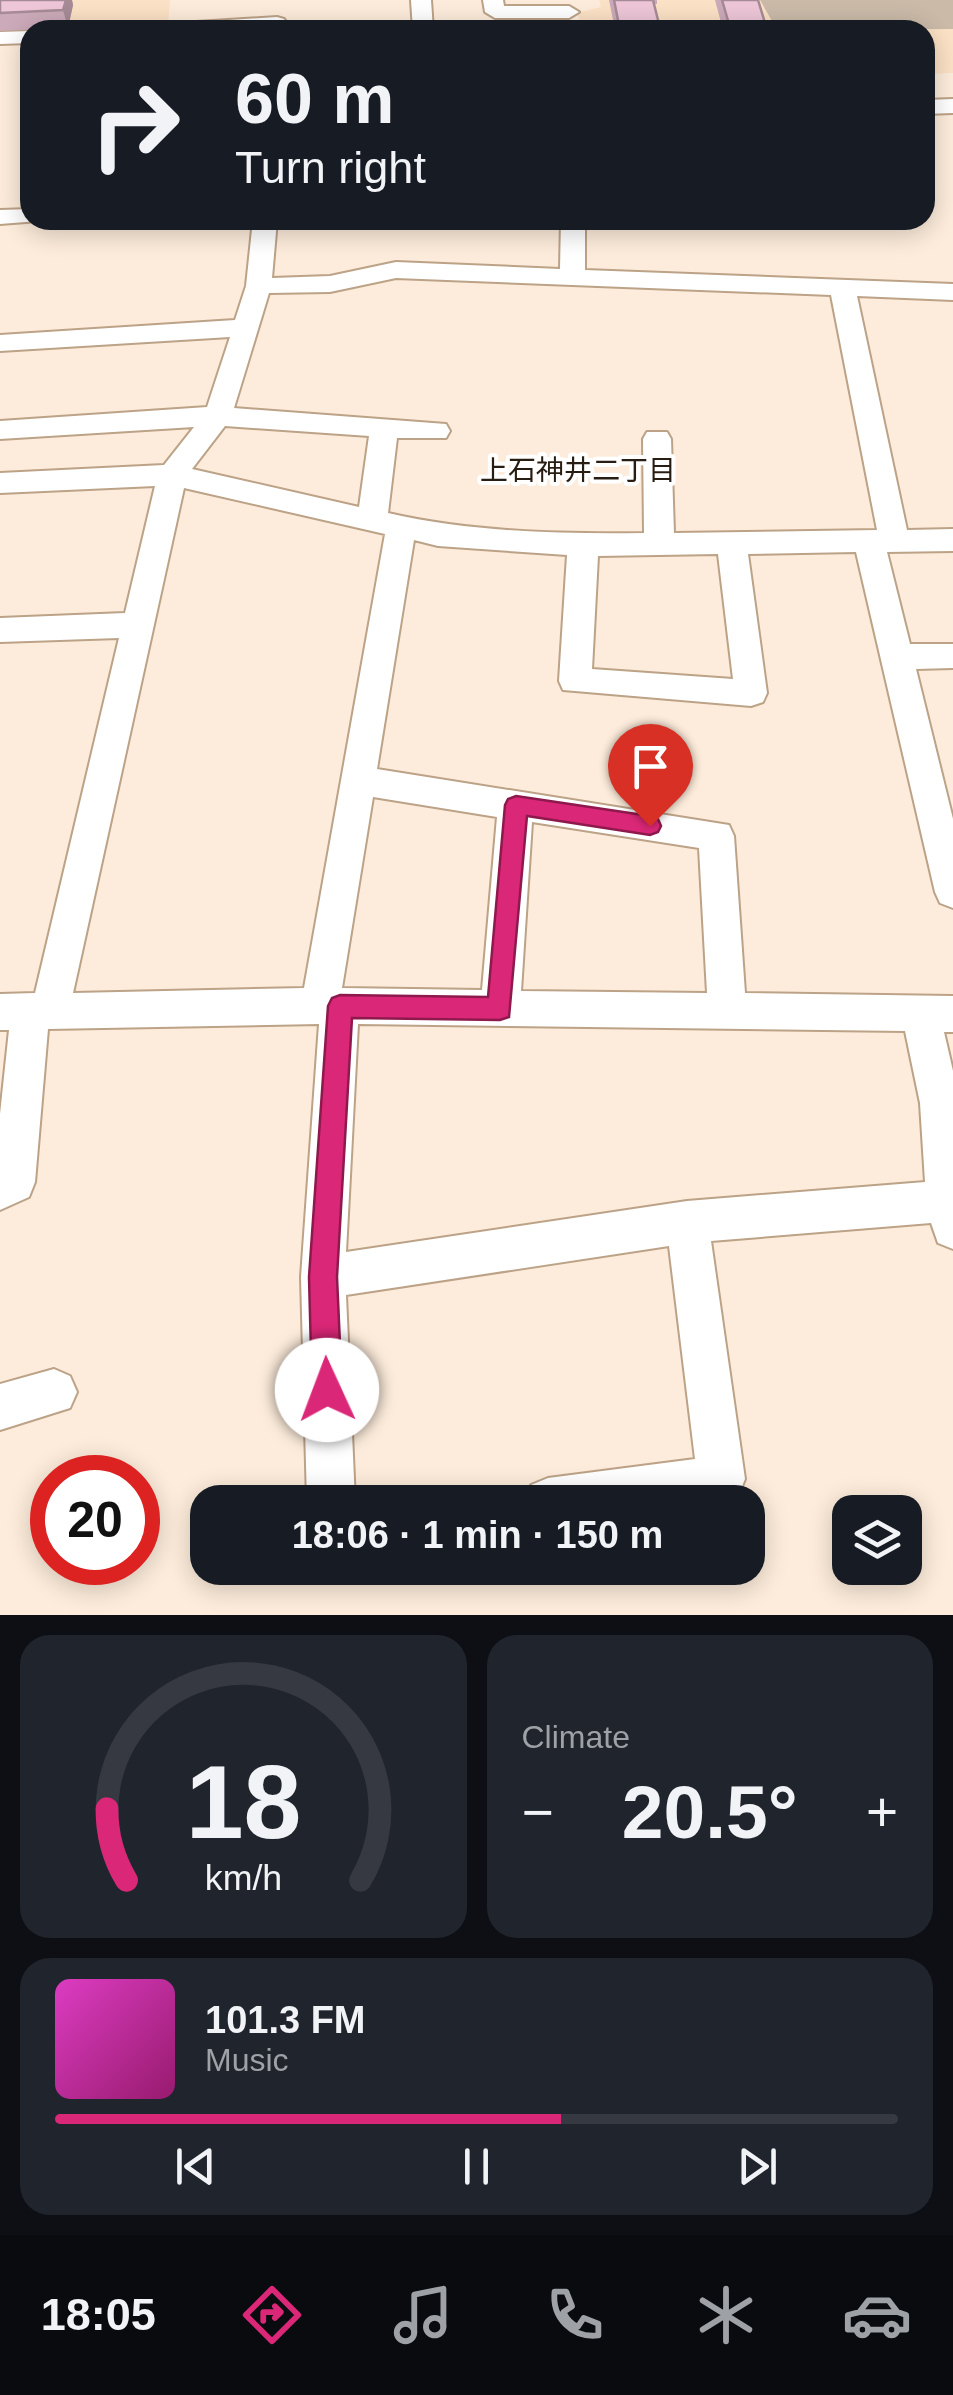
<!DOCTYPE html>
<html lang="en">
<head>
<meta charset="utf-8">
<style>
  body { margin:0; font-family:Arial,"Noto Sans JP",sans-serif; background:#20242c; color:#f1f3f6; height:100vh; display:flex; flex-direction:column; font-size:38px; white-space:nowrap }
  * { box-sizing:border-box; margin:0 }
  p { font-size:32px; color:#9ea1a6 }
  .icon { flex:none; width:55px; height:55px; fill:none; stroke:currentColor; stroke-width:2; stroke-linecap:round; stroke-linejoin:round }
  .map { position:relative; height:1615px; overflow:hidden }
  .panel { display:flex; flex-direction:column; gap:20px; padding:20px; background:#0d0f14; flex:1 }
  .panel>* { flex:none }
  .guide { position:absolute; left:20px; top:20px; width:915px; height:210px; border-radius:30px; box-shadow:0 5px 25px #0003; background:#171b24; color:#f1f3f6; overflow:hidden }
  .controls { position:absolute; left:832px; top:1495px; display:grid; gap:20px }
  .controls a { display:grid; place-items:center; width:90px; height:90px; border-radius:20px; background:#171b24; box-shadow:0 5px 25px #0003; font-size:50px }
  .speed { position:absolute; left:30px; top:1455px; display:flex; gap:20px; font-size:50px; font-weight:700; text-align:center }
  .speed>* { display:grid; place-content:center; width:130px; height:130px; border-radius:50%; background:#171b24; box-shadow:0 5px 25px #0003; line-height:1 }
  .speed .limit { border:15px solid #d22; background:#fff; color:#111 }
  .pin { position:absolute; display:grid; place-items:center; width:85px; height:85px; color:#fff; margin:-102px -42px; border-radius:50% 50% 50% 0; rotate:-45deg; box-shadow:0 0 10px #0007 }
  .pin .icon { rotate:45deg }
  .me { position:absolute; width:110px; margin:-55px; rotate:358deg; stroke-linejoin:round; filter:drop-shadow(0 0 8px #0008) }
  .turn { display:flex; align-items:center; gap:35px; height:210px; padding:0 50px; font-size:45px }
  .turn .icon { width:130px; height:130px; stroke-width:2.5 }
  .turn b { display:block; font-size:70px; line-height:85px }
  .big { font-size:75px; font-weight:700; line-height:1.1 }
  .panel .tile { flex:1; display:flex; flex-direction:column; justify-content:center; gap:15px; min-width:0; padding:0 35px; border-radius:30px; background:#20242c }
  .panel .dial { align-items:center; gap:0 }
  .dial svg { height:260px; overflow:visible; fill:none; stroke:#363941; stroke-width:7; stroke-linecap:round; text-anchor:middle }
  .dial text { fill:#f1f3f6; stroke:none }
  .song { display:flex; align-items:center; gap:30px }
  .cover { width:120px; height:120px; border-radius:15px; background:linear-gradient(135deg,hsl(310 70% 55%),hsl(320 70% 35%)) }
  .played { height:10px; border-radius:5px; background:linear-gradient(90deg,#db2777 60%,#363941 60%) }
  .keys { display:flex; justify-content:space-around; direction:ltr }
  .heat { display:flex; justify-content:space-between; align-items:center; font-size:55px; direction:ltr }
  .panel .tiles { flex:1; display:grid; gap:20px; grid-template-columns:1fr 1fr }
  .tile:last-child { grid-column:span 2 }
  .trip { position:absolute; left:190px; top:1485px; width:575px; height:100px; border-radius:30px; background:#171b24; box-shadow:0 5px 25px #0003; font-weight:700; line-height:100px; text-align:center }
  .tab-bar { display:flex; height:160px; justify-content:space-around; align-items:center; background:#090b0e; color:#9ea1a6 }
  .tab-bar .icon { width:70px; height:70px }
  .tab-bar .selected { color:#db2777 }
  .tab-bar b { font-size:45px; color:#f1f3f6 }
  .map>svg:first-child { display:block }
</style>
</head>
<body>
<div class="map">
<svg width="953" height="1615" viewBox="0 0 953 1615">
  <rect width="100%" height="100%" fill="#fdecdb"/>
  <g fill="#fbe1c5">
    <polygon points="0,0 170,0 168,25 0,33"/>
    <polygon points="599,0 953,0 953,73 925,74 925,30 583,30 577,13 601,7"/>
  </g>
  <polygon fill="#cbbaa8" points="760,0 953,0 953,29 777,30"/>
  <g fill="none" stroke-linecap="round" stroke-linejoin="round">
    <defs>
      <g id="minor">
        <polygon points="411,0 431,0 433,30 413,30"/>
        <polygon points="483,0 503,0 504,6 569,6 579,12 569,18 495,18 485,12"/>
        <polygon points="277,17 284,19 287,23 284,27 154,30 164,24"/>
        <polygon points="30,31 30,43 0,44 0,32"/>
        <polygon points="953,99 953,113 925,114 925,100"/>
        <polygon points="30,209 30,220 39,221 0,224 0,210"/>
        <path d="M253,220H277L272,278L330,276L396,262L560,269L561,220H585V270L953,284V300L857,296L907,530L953,529V551L887,552L910,644H953V668L916,669L953,819V908L940,903L935,892L856,552L748,554L767,693L763,702L751,706L563,690L559,681L567,555L438,546L414,540L377,769L729,825L734,836L745,993L953,996V1032H944L953,1071V1249L938,1243L931,1223L711,1241L745,1479L738,1496L721,1502H524L531,1485L548,1478L695,1459L669,1246L346,1295L355,1502H307L301,1277L319,1024L48,1029L35,1182L29,1197L0,1210V1114L9,1030H0V994L35,993L119,638L0,642V618L125,613L155,486L0,493V473L164,465L194,427L0,439V421L207,407L230,337L0,351V335L235,320L246,286ZM396,278L831,295L877,530L674,533L671,439L667,432H647L643,439L644,533C558,534 471,532 388,513L397,438H446L450,431L446,424L234,408L269,293L330,292ZM225,426L369,436L359,507L192,469ZM184,488L385,534L304,988L73,993ZM718,554L733,679L592,669L598,556ZM373,797L497,817L482,990L342,988ZM532,822L699,848L707,993L521,991ZM358,1024L905,1031L920,1103L925,1182L687,1201L346,1252Z"/>
        <polygon points="54,1369 70,1376 77,1392 70,1408 0,1430 0,1384"/>
      </g>
    </defs>
    <use href="#minor" stroke="#bca287" stroke-width="4"/>
    <use href="#minor" fill="#fff" fill-rule="evenodd"/>
  </g>
  <g fill="#ccaab9">
    <polygon points="0,0 72,0 73,5 68,28 0,31"/>
    <polygon points="609,0 657,0 657,4 654,4 659,24 658,30 615,30"/>
    <polygon points="715,0 758,0 765,23 764,30 723,30"/>
  </g>
  <polygon fill="#a68b96" points="66,0 72,0 73,5 68,28 63,10"/>
  <g fill="#edc6d7" stroke="#a68b96" stroke-width="2.5">
    <polygon points="0,0 66,0 63,10 0,13"/>
    <polygon points="614,0 653,0 659,24 619,25"/>
    <polygon points="722,0 758,0 765,23 729,24"/>
  </g>
  <polygon fill="#db2777" stroke="#8e194d" stroke-width="2.5" points="516,796 650,816 658,819 661,826 658,832 650,835 527,816 509,1017 500,1020 352,1018 337,1277 342,1390 337,1400 327,1405 317,1400 312,1390 309,1277 328,1006 332,998 340,995 488,997 505,805 508,799"/>
  <g text-anchor="middle" stroke-width="8" stroke-linejoin="round" paint-order="stroke">
    <g font-size="28" fill="#271d12" stroke="#fff">
      <text x="578" y="480">上石神井二丁目</text>
    </g>
  </g>
</svg>
<div class="controls">
<a><svg class="icon" aria-label="layers" viewBox="0 0 24 24"><path d="M12 4l9 5-9 5-9-5zM3 14l9 5 9-5"/></svg></a>
</div>
<div class="speed"><div class="limit">20</div></div>
<div class="pin" style="left:650px;top:826px;background:#d93025"><svg class="icon" aria-label="arrive" viewBox="0 0 24 24"><path d="M6 21V4h12l-3 4 3 4H6"/></svg></div>
<svg class="me" style="left:327px;top:1390px" viewBox="-20 -20 40 40"><circle r="19" fill="#fff"/><path d="M0-13L10 11 0 6-10 11z" fill="#db2777"/></svg>
<div class="trip">18:06 · 1 min · 150 m</div>
<div class="guide">
<div class="turn"><svg class="icon" aria-label="right" viewBox="0 0 24 24"><path d="M7 20v-9h11M14 6l5 5-5 5"/></svg><div><b>60 m</b>Turn right</div></div>
</div>
</div>
<section class="panel">
<div class="tiles">
<div class="tile dial"><svg viewBox="0 0 100 80">
<path d="M14 69A42 42 0 1 1 86 69"/>
<path d="M14 69A42 42 0 0 1 8 47" stroke="#db2777"/>
<text x="50" y="56" font-size="32" font-weight="700">18</text>
<text x="50" y="72" font-size="11">km/h</text>
</svg></div>
<div class="tile"><p>Climate</p>
<div class="heat"><a>−</a><b class="big">20.5°</b><a>+</a></div>
</div>
<div class="tile">
<div class="song"><i class="cover"></i><div><b>101.3 FM</b><p>Music</p></div></div>
<div class="played"></div>
<div class="keys"><svg class="icon" aria-label="previous" viewBox="0 0 24 24"><path d="M18 5L8 12l10 7zM5 5v14"/></svg><svg class="icon" aria-label="pause" viewBox="0 0 24 24"><path d="M8 5v14M16 5v14"/></svg><svg class="icon" aria-label="next" viewBox="0 0 24 24"><path d="M6 5l10 7-10 7zM19 5v14"/></svg></div>
</div>
</div>
</section>
<nav class="tab-bar">
<b>18:05</b>
<svg class="icon selected" aria-label="directions" viewBox="0 0 24 24"><path d="M12 3l9 9-9 9-9-9zM9 14v-3h6M13 9l2 2-2 2"/></svg>
<svg class="icon" aria-label="music" viewBox="0 0 24 24"><path d="M9 18V5l10-2v13"/><circle cx="6" cy="18" r="3"/><circle cx="16" cy="16" r="3"/></svg>
<svg class="icon" aria-label="phone" viewBox="0 0 24 24"><path d="M5 4h4l2 5-3 2q2 4 5 5l2-3 5 2v4C11 20 4 13 5 4z"/></svg>
<svg class="icon" aria-label="climate" viewBox="0 0 24 24"><path d="M12 3v18M4 7l16 10M4 17L20 7"/></svg>
<svg class="icon" aria-label="car" viewBox="0 0 24 24"><path d="M5 17H2v-5l4-1 3-4h7l3 4 3 1v5h-3M9 17h6M6 11h13"/><circle cx="7" cy="17" r="2"/><circle cx="17" cy="17" r="2"/></svg>
</nav>
</body>
</html>
